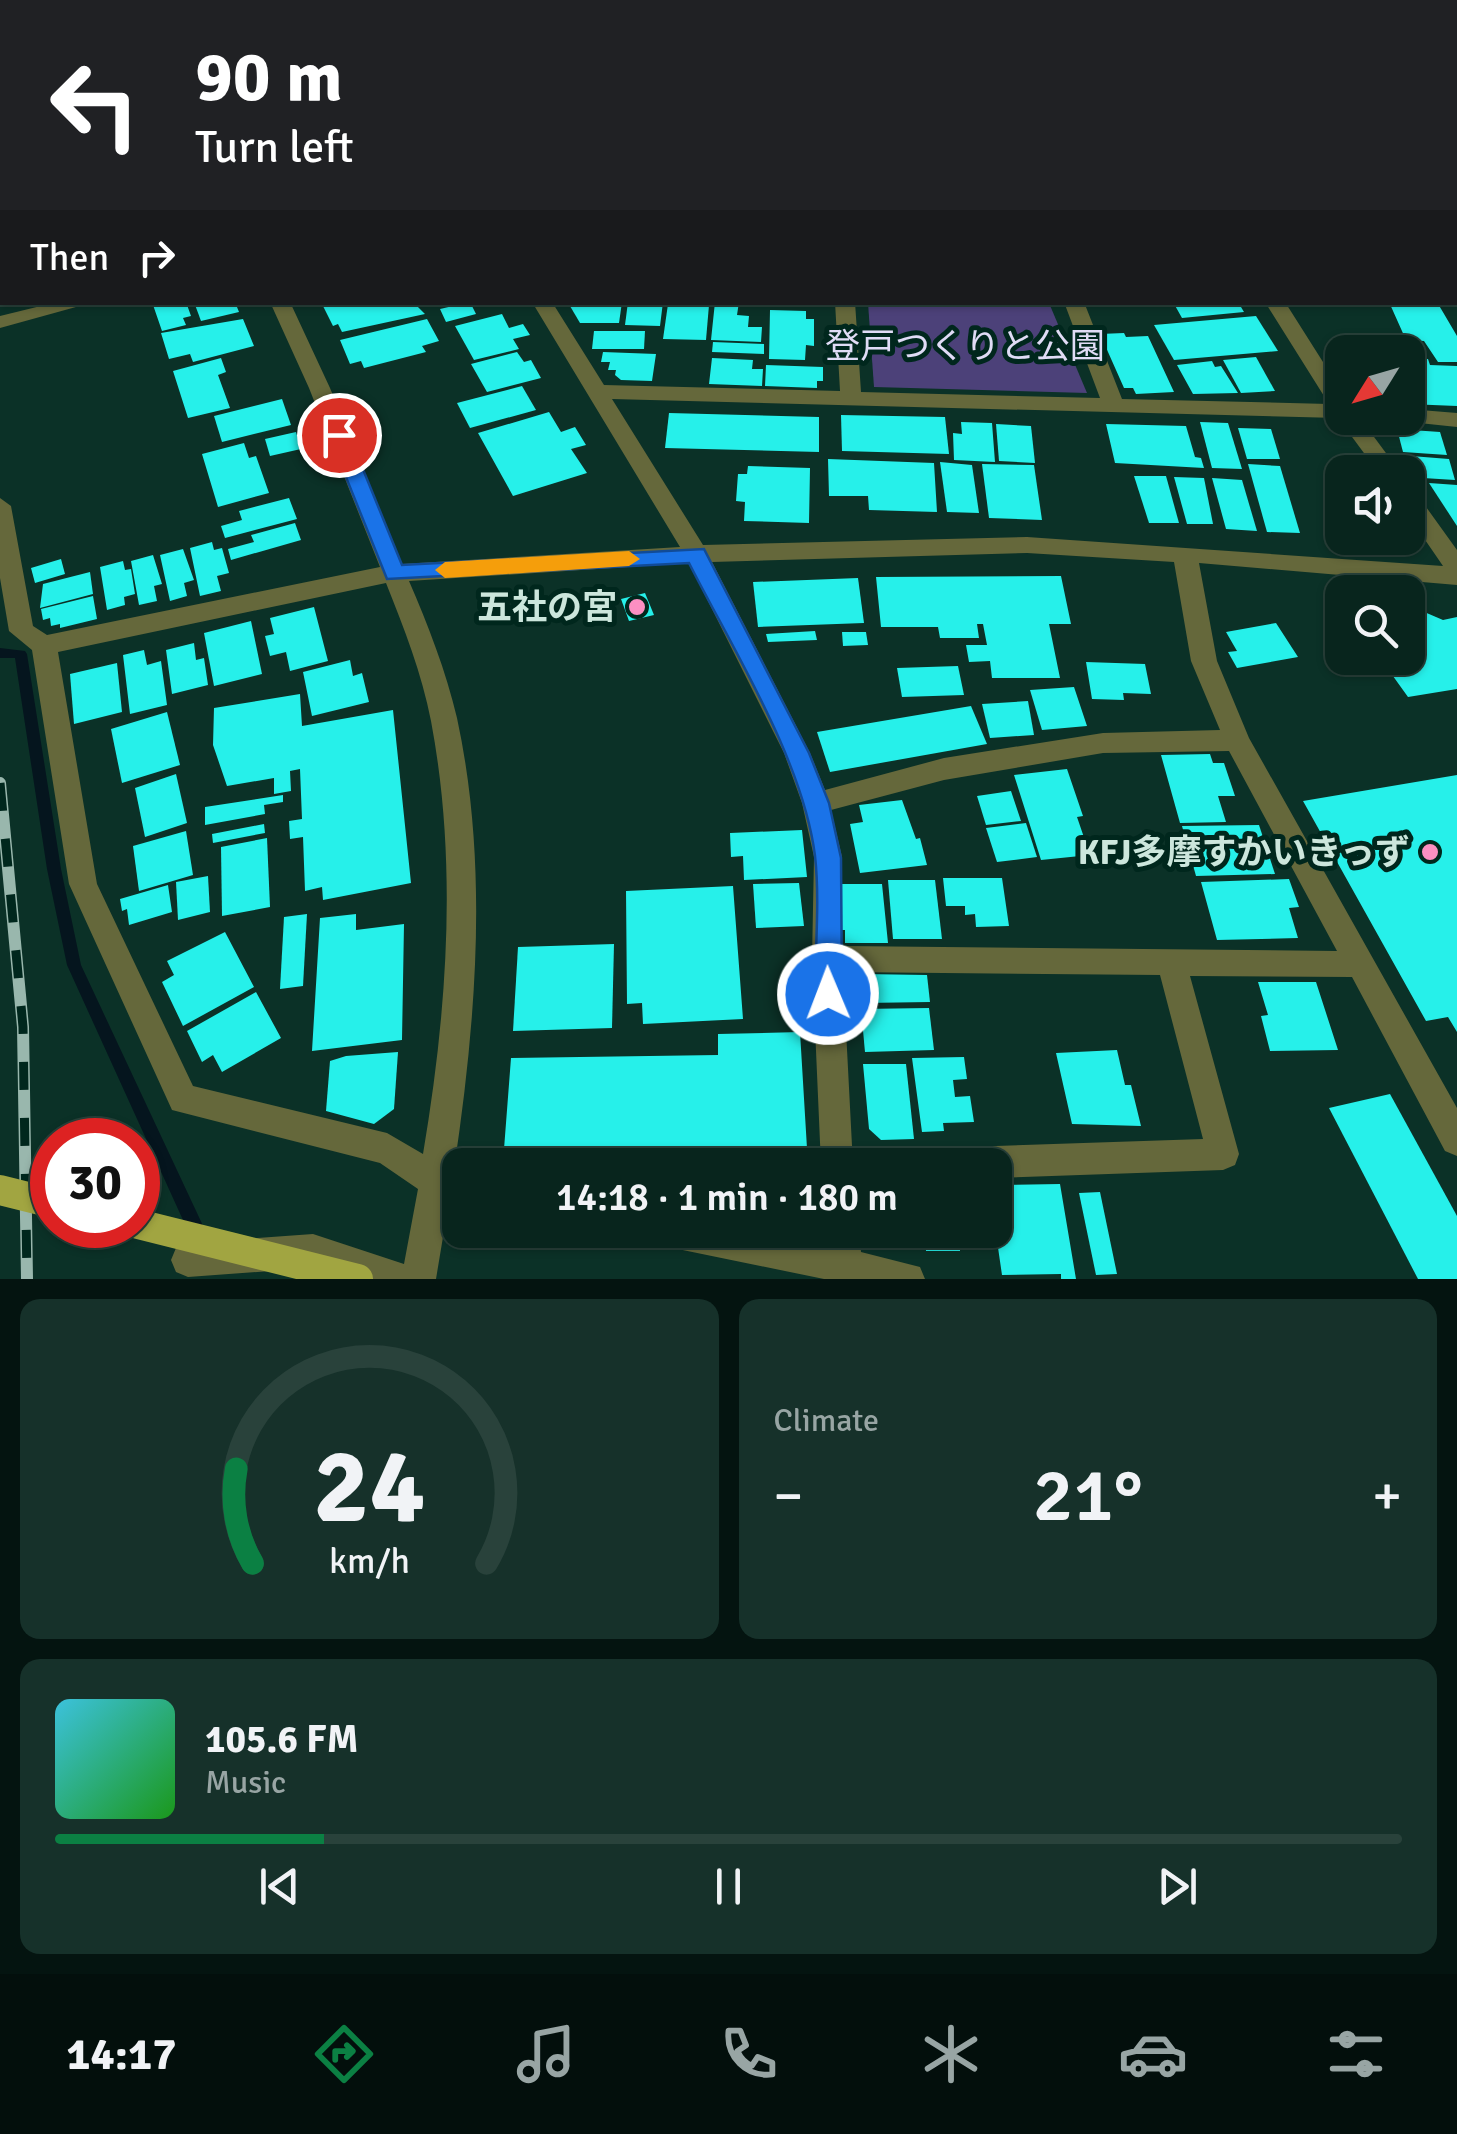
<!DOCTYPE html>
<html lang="en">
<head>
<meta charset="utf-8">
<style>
  body { margin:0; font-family:Signika,"Noto Sans JP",sans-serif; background:#16312a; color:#f1f3f6; height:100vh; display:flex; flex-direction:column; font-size:38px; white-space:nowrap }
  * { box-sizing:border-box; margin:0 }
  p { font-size:32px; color:#98a5a4 }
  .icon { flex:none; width:55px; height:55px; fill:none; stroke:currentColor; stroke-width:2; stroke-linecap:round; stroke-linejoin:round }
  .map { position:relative; height:1279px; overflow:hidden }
  .details { display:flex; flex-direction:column; gap:20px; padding:20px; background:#041410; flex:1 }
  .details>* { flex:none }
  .guide { position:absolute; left:0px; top:0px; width:1458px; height:305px; box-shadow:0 2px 8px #0004,0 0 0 2px #29423b; background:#202124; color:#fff; overflow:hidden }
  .needle { width:65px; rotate:233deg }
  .tools { position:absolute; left:1325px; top:335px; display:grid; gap:20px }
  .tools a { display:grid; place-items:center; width:100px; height:100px; border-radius:20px; background:#08251d; box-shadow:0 2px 8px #0004,0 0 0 2px #29423b; font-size:50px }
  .speed { position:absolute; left:30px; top:1118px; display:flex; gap:20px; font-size:50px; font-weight:700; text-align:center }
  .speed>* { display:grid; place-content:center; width:130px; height:130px; border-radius:50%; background:#08251d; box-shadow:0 2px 8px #0004,0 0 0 2px #29423b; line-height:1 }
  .speed .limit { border:15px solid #d22; background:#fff; color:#111 }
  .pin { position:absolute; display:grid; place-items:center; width:85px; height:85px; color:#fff; margin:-42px; border:5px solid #fff; border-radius:50%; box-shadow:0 2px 10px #0007 }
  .me { position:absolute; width:110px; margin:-55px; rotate:359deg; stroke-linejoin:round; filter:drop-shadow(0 0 8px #0008) }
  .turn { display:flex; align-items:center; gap:35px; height:210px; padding:0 30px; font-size:45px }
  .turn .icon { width:130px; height:130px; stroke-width:2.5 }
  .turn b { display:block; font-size:70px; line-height:85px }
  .then { display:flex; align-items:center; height:95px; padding:0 30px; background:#0003; gap:20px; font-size:38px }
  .big { font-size:75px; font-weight:600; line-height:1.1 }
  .details .card { flex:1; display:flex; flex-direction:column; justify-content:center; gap:15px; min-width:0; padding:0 35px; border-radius:20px; background:#16312a }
  .details .dial { align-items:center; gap:0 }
  .dial svg { height:260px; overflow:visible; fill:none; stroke:#29423b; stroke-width:7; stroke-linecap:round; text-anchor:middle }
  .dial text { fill:#f1f3f6; stroke:none }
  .song { display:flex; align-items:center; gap:30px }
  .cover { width:120px; height:120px; border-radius:15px; background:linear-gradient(135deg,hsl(190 70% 55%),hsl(120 70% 35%)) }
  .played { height:10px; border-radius:5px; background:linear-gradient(90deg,#0b8043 20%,#29423b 20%) }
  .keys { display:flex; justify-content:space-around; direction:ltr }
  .heat { display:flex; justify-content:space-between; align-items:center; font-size:55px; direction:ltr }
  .details .tiles { flex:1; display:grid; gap:20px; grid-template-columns:1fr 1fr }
  .card:last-child { grid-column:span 2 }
  .trip { position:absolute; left:442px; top:1148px; width:570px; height:100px; border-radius:20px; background:#08251d; box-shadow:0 2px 8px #0004,0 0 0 2px #29423b; font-weight:600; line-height:100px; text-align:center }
  .tab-bar { display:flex; height:160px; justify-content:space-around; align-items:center; background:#030f0c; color:#98a5a4 }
  .tab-bar .icon { width:70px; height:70px }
  .tab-bar .current { color:#0b8043 }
  .tab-bar b { font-size:45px; color:#f1f3f6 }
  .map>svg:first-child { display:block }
</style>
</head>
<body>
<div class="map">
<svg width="1457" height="1279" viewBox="0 0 1457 1279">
  <rect width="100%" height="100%" fill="#0b3127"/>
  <polygon fill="#4c4179" points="868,303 1049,303 1087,393 874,387"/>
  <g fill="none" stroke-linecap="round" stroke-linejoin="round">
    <polygon fill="#05151e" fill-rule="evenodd" points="0,648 25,651 27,654 61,869 81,965 205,1230 207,1236 205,1242 199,1244 193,1242 67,965 47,869 15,658 0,658"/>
  </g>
  <g fill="#26f0ea">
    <polygon points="152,302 186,302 191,316 183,318 186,325 162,331"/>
    <polygon points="194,302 235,302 239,312 201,321"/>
    <polygon points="328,302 413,302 425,314 342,332 338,324 333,326 323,306"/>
    <polygon points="470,302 476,314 446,322 440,309"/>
    <polygon points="573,302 622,302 619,323 580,323 570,306"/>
    <polygon points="628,302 663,302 660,326 625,325"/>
    <polygon points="715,302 739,302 737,315 749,316 748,327 762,327 761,342 711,340"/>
    <polygon points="1173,302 1238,302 1244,312 1182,318"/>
    <polygon points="1389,302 1437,302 1457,336 1457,362 1438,362 1424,341 1406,340"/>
    <polygon points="668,304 709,305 706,340 663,339"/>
    <polygon points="770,310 806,311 806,319 814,319 814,346 806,345 805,360 769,359"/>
    <polygon points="502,314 509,328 523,324 530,335 513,339 519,349 474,360 455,326"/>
    <polygon points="1256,316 1278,351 1174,360 1154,325"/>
    <polygon points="243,319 254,346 193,362 190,354 169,359 161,333"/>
    <polygon points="427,319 439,341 422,346 426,352 364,368 361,361 350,364 340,340"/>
    <polygon points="594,331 645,331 644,349 592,349"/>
    <polygon points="1124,333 1126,337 1148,336 1174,392 1136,394 1133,388 1124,388 1100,334"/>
    <polygon points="713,342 764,344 764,354 712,352"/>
    <polygon points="517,352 524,362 531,360 541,378 487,392 471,364"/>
    <polygon points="603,352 656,354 652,381 621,380 615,375 616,370 608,370 610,362 601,362"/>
    <polygon points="1256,357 1275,391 1241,393 1223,360"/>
    <polygon points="221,358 226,372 218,375 230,408 188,418 173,371"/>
    <polygon points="712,358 753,360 752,369 763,369 762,386 709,384"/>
    <polygon points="1408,358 1428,359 1430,365 1457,366 1457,406 1408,404"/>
    <polygon points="1212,361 1215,367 1221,366 1238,393 1193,394 1177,365"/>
    <polygon points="766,365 823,367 823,381 817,381 817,388 765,386"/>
    <polygon points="522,386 536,410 470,428 457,403"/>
    <polygon points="282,399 291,425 222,442 214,416"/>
    <polygon points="549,412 561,432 575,427 586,445 571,449 587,473 513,496 478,433"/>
    <polygon points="669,413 819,417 819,452 665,448"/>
    <polygon points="841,415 945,417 949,454 842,451"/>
    <polygon points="961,422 992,423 995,462 954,460 953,433 962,434"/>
    <polygon points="1200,422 1228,423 1242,469 1212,468"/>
    <polygon points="996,424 1031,426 1035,463 999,461"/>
    <polygon points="1106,424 1186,426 1195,457 1201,458 1204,468 1115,463"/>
    <polygon points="1238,428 1271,429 1280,459 1247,459"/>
    <polygon points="1397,429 1440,432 1447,455 1403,452"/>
    <polygon points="296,432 301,449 270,456 265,439"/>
    <polygon points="244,443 249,458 256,456 269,493 218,507 202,454"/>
    <polygon points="1411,456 1449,459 1455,480 1423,478"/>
    <polygon points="828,459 934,463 937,512 869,510 868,496 829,496"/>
    <polygon points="940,462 972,465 979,513 947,512"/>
    <polygon points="982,464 1034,465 1042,520 989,518"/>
    <polygon points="1248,464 1280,466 1300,533 1267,532"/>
    <polygon points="748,466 810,468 809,523 744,521 745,502 736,501 738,474 747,474"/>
    <polygon points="1134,476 1166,476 1179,523 1149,523"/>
    <polygon points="1174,477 1204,478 1213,524 1187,524"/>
    <polygon points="1212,478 1242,480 1257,531 1226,529"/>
    <polygon points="1429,483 1457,485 1457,526"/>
    <polygon points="289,498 297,519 225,538 221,526 242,520 239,511"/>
    <polygon points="295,523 301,540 231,560 228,549 254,542 251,535"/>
    <polygon points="212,542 214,550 222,548 229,573 217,576 221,591 200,596 190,548"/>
    <polygon points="183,549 194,580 184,583 187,596 170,601 160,555"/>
    <polygon points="153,555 162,584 154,586 157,601 139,605 131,561"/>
    <polygon points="61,559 65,574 35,583 31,568"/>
    <polygon points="123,561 125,570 131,569 135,594 124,597 125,605 107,610 100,567"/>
    <polygon points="90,572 93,594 40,608 43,584"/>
    <polygon points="1061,576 1071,624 1049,624 1060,678 992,678 990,661 969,662 966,645 987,645 983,624 977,624 979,638 940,638 938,627 881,627 876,577"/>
    <polygon points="858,578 864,623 758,627 753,582"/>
    <polygon points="645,593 654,615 629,621 621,599"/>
    <polygon points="93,596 97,619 60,628 60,624 51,626 50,618 43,620 41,609"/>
    <polygon points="1408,605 1443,620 1457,617 1457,689 1408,697 1380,658 1408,658"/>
    <polygon points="314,607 328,661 290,671 286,652 270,656 265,636 274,634 270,618"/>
    <polygon points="251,621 262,674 214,686 204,633"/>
    <polygon points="1276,623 1298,657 1237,668 1228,652 1237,651 1226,632"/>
    <polygon points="815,631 817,640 768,642 766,634"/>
    <polygon points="842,632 866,632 868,645 843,646"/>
    <polygon points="194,643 196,660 204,658 208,685 172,694 166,650"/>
    <polygon points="144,650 147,665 161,661 167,705 130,714 123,655"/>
    <polygon points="350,660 353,676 362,673 369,702 312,716 303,672"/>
    <polygon points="1086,662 1145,664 1151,694 1123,693 1124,700 1092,699"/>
    <polygon points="117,663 122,712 74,724 70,674"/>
    <polygon points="958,666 964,695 902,697 897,668"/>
    <polygon points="1074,687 1087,726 1042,730 1030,690"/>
    <polygon points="300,694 302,726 393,710 411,883 323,900 322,887 305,891 303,837 290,839 289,821 302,819 300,769 290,771 291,791 274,794 274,778 227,786 213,745 214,708"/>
    <polygon points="1028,701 1034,735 990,738 982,704"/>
    <polygon points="971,706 987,744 830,772 817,732"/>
    <polygon points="167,712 180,765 122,783 111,729"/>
    <polygon points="1210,754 1213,763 1224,763 1235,796 1218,796 1226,822 1180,823 1161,755"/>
    <polygon points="1067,769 1083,816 1077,817 1090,855 1041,860 1014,775"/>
    <polygon points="176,774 187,823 145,837 135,788"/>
    <polygon points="1457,775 1457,1032 1448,1017 1426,1021 1303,801"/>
    <polygon points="1011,791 1021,821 986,825 977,796"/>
    <polygon points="283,795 283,802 264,805 265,814 205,825 205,807"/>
    <polygon points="902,800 916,839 920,838 927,865 860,873 850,824 863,822 859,805"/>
    <polygon points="1026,823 1037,857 997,862 986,828"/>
    <polygon points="264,824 265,833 213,843 212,834"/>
    <polygon points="1259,825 1275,874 1196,876 1182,826"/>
    <polygon points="802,830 807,877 744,880 743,856 731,857 730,833"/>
    <polygon points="186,831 193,875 139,891 133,846"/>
    <polygon points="267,838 270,907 222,916 221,847"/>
    <polygon points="208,876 210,912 178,920 176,882"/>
    <polygon points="943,878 1002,878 1009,926 976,927 975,914 965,915 965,906 946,906"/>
    <polygon points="1289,879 1299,907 1289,908 1298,938 1217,940 1201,882"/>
    <polygon points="888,880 935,880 942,939 893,939"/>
    <polygon points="799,883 804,926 756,928 753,884"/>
    <polygon points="836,884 882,884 888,943 845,943 845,930 839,930"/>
    <polygon points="168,885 172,912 129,925 127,909 122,911 120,899"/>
    <polygon points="733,886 743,1019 643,1024 642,1003 627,1004 626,891"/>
    <polygon points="307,914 303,986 280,989 284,917"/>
    <polygon points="356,914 356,930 404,924 402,1040 312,1051 320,918"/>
    <polygon points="225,932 254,987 183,1026 162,982 174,975 167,961"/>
    <polygon points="614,944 612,1028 513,1031 518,947"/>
    <polygon points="862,974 927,975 930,1002 864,1003"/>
    <polygon points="1258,982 1316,982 1338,1050 1270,1051 1261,1016 1268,1015"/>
    <polygon points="256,992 281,1038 222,1072 213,1055 202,1062 187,1031"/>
    <polygon points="929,1008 934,1050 865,1052 861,1009"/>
    <polygon points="800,1032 808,1165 706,1165 706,1155 540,1158 540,1149 504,1149 511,1058 718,1055 718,1034"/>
    <polygon points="1117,1050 1125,1085 1131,1085 1141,1126 1072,1124 1056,1053"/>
    <polygon points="398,1052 394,1109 374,1124 326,1111 330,1061 346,1056"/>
    <polygon points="964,1057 967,1079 953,1080 955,1097 970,1096 974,1122 943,1123 944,1131 922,1132 912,1058"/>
    <polygon points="863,1064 906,1064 914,1139 881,1140 869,1129"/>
    <polygon points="1390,1094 1457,1216 1457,1279 1418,1279 1329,1108"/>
    <polygon points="1060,1184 1076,1279 1061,1279 1061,1274 1002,1275 995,1227 995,1185"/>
    <polygon points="1100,1192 1117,1274 1096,1275 1079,1193"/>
    <polygon points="889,1230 981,1230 983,1243 960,1242 960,1251 926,1251 925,1234 889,1234"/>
  </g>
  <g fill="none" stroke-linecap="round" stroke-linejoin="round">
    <g fill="#65683b" fill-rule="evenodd">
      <polygon points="91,0 107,0 109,2 93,2"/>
      <polygon points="336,0 451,0 335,2"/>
      <polygon points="519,0 630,0 632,2 521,2"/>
      <polygon points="1101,0 1132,0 1134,2 1103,2"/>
      <rect x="0" y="16" width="2" height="10"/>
      <polygon points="1455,46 1457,47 1457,57 1455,56"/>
      <rect x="0" y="117" width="2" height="10"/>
      <rect x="1455" y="207" width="2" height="12"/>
      <polygon points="1455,253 1457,254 1457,269 1455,268"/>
      <polygon points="57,302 94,302 0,328 0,316"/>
      <path d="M270,302H290L330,388L402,564L680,547L532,302H552L604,385L840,391L835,302H855L861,392L1100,398L1064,302H1084L1122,399L1329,404L1265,302H1285L1342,392V418H1360L1400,472H1378L1338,418L612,399L703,545L1027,537L1443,566L1408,515V491L1416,493L1457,550V585L1199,563L1217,661L1249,738L1457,1108V1156L1445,1151L1352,977L1190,976L1239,1154L1235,1165L1223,1170L995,1178V1165H891L895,1154L907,1149L1203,1139L1160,975L843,972L853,1165H821L812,959L814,857L802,803L784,753L689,563L409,581C428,625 446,671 457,718C489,866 476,1021 454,1169L460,1171V1203L449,1201L436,1279H346L313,1268L188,1277L176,1272L171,1260L176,1248L188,1243L313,1234L404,1264L418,1189L380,1163L172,1110L69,884L32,650L9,631L0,578V498L11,506L33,626L47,635L380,567L309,388ZM1027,553L1174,562L1191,661L1220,730L1103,733L944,758L825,790L810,753L712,562ZM386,583C404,628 422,674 431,721C458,864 447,1012 423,1154L387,1133L193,1086L97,884L58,652ZM1229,751L1337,951L842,946V857L831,810L944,780L1103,753Z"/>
      <polygon points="1408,409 1457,413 1457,427 1400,421 1398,418 1408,418"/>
      <polygon points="651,1230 752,1230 826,1245 825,1230 859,1230 861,1252 920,1267 925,1279 824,1279 668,1247 656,1242"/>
    </g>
    <defs>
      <polyline id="rail" points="0,783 23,1027 27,1279"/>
    </defs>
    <use href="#rail" stroke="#99b7ad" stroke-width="12"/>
    <use href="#rail" stroke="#00271d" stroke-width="9" stroke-dasharray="28" stroke-linecap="butt"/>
    <g stroke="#a1a541" stroke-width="30">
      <polyline points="0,1190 52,1203"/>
      <polyline points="138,1224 358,1279"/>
    </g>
  </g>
  <path fill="#1a73e8" stroke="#114b97" stroke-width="2.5" d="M339,429L349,435L402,565L704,549L809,753L829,803L841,858L842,994L838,1002L828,1006L819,1002L815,994C815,949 820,901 815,856C803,760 733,650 689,563L387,579L329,435Z"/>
  <polygon fill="#f59e0b" points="629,551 640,559 629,566 445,578 435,570 445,562"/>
  <g fill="#fc8fc2" stroke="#00271d" stroke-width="4">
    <circle cx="637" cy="607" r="10"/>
    <circle cx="1430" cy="852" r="10"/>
  </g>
  <g text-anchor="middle" stroke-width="10" stroke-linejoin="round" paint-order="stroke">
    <g font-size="35" fill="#e0dcf6" stroke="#00271d">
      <text x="965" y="358">登戸つくりと公園</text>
    </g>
    <g font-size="35" font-weight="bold" fill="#cce6dc" stroke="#00271d" text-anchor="end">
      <text x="617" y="619">五社の宮</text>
      <text x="1410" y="864">KFJ多摩すかいきっず</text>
    </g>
  </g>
</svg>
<div class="tools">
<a><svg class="needle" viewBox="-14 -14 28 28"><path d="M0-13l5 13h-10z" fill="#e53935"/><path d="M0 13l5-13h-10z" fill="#98a5a4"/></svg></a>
<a><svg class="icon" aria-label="sound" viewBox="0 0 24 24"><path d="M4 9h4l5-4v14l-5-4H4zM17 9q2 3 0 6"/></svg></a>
<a><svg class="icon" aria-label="search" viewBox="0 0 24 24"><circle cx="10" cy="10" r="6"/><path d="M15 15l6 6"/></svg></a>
</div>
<div class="speed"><div class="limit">30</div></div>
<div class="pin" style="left:339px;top:435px;background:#d93025"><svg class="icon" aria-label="arrive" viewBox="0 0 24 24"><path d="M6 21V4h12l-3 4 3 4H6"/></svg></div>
<svg class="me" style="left:828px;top:994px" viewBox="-20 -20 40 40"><circle r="17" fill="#1a73e8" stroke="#fff" stroke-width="3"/><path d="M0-11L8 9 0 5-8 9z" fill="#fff"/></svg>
<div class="trip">14:18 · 1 min · 180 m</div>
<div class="guide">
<div class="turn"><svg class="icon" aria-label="left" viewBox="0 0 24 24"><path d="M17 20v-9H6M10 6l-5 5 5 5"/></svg><div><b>90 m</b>Turn left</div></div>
<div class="then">Then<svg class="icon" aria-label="right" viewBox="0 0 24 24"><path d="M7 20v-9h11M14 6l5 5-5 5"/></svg></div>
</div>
</div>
<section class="details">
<div class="tiles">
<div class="card dial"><svg viewBox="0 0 100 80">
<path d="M14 69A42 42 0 1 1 86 69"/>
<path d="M14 69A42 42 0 0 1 9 40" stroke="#0b8043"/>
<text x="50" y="56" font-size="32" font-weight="700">24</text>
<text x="50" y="72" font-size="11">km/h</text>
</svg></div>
<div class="card"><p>Climate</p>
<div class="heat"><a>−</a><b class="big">21°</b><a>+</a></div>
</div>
<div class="card">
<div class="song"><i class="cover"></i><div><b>105.6 FM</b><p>Music</p></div></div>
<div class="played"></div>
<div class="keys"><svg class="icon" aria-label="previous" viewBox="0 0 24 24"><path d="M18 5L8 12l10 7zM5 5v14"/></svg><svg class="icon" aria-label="pause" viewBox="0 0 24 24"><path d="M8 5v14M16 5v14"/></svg><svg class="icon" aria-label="next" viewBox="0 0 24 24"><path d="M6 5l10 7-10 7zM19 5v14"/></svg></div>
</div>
</div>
</section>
<nav class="tab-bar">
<b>14:17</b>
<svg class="icon current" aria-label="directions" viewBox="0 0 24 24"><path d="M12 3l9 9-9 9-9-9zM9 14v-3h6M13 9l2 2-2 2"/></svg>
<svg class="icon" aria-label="music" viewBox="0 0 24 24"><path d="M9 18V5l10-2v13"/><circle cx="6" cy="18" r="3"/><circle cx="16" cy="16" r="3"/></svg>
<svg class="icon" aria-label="phone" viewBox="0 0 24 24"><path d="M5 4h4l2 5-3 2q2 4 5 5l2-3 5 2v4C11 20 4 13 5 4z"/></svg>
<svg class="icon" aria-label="climate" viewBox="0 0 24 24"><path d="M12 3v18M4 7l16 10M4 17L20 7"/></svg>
<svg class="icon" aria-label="car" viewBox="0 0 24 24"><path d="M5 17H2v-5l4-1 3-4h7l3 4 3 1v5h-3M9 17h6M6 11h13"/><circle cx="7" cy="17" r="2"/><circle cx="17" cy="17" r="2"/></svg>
<svg class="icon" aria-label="filters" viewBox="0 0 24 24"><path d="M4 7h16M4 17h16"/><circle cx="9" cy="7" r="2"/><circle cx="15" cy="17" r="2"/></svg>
</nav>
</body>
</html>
